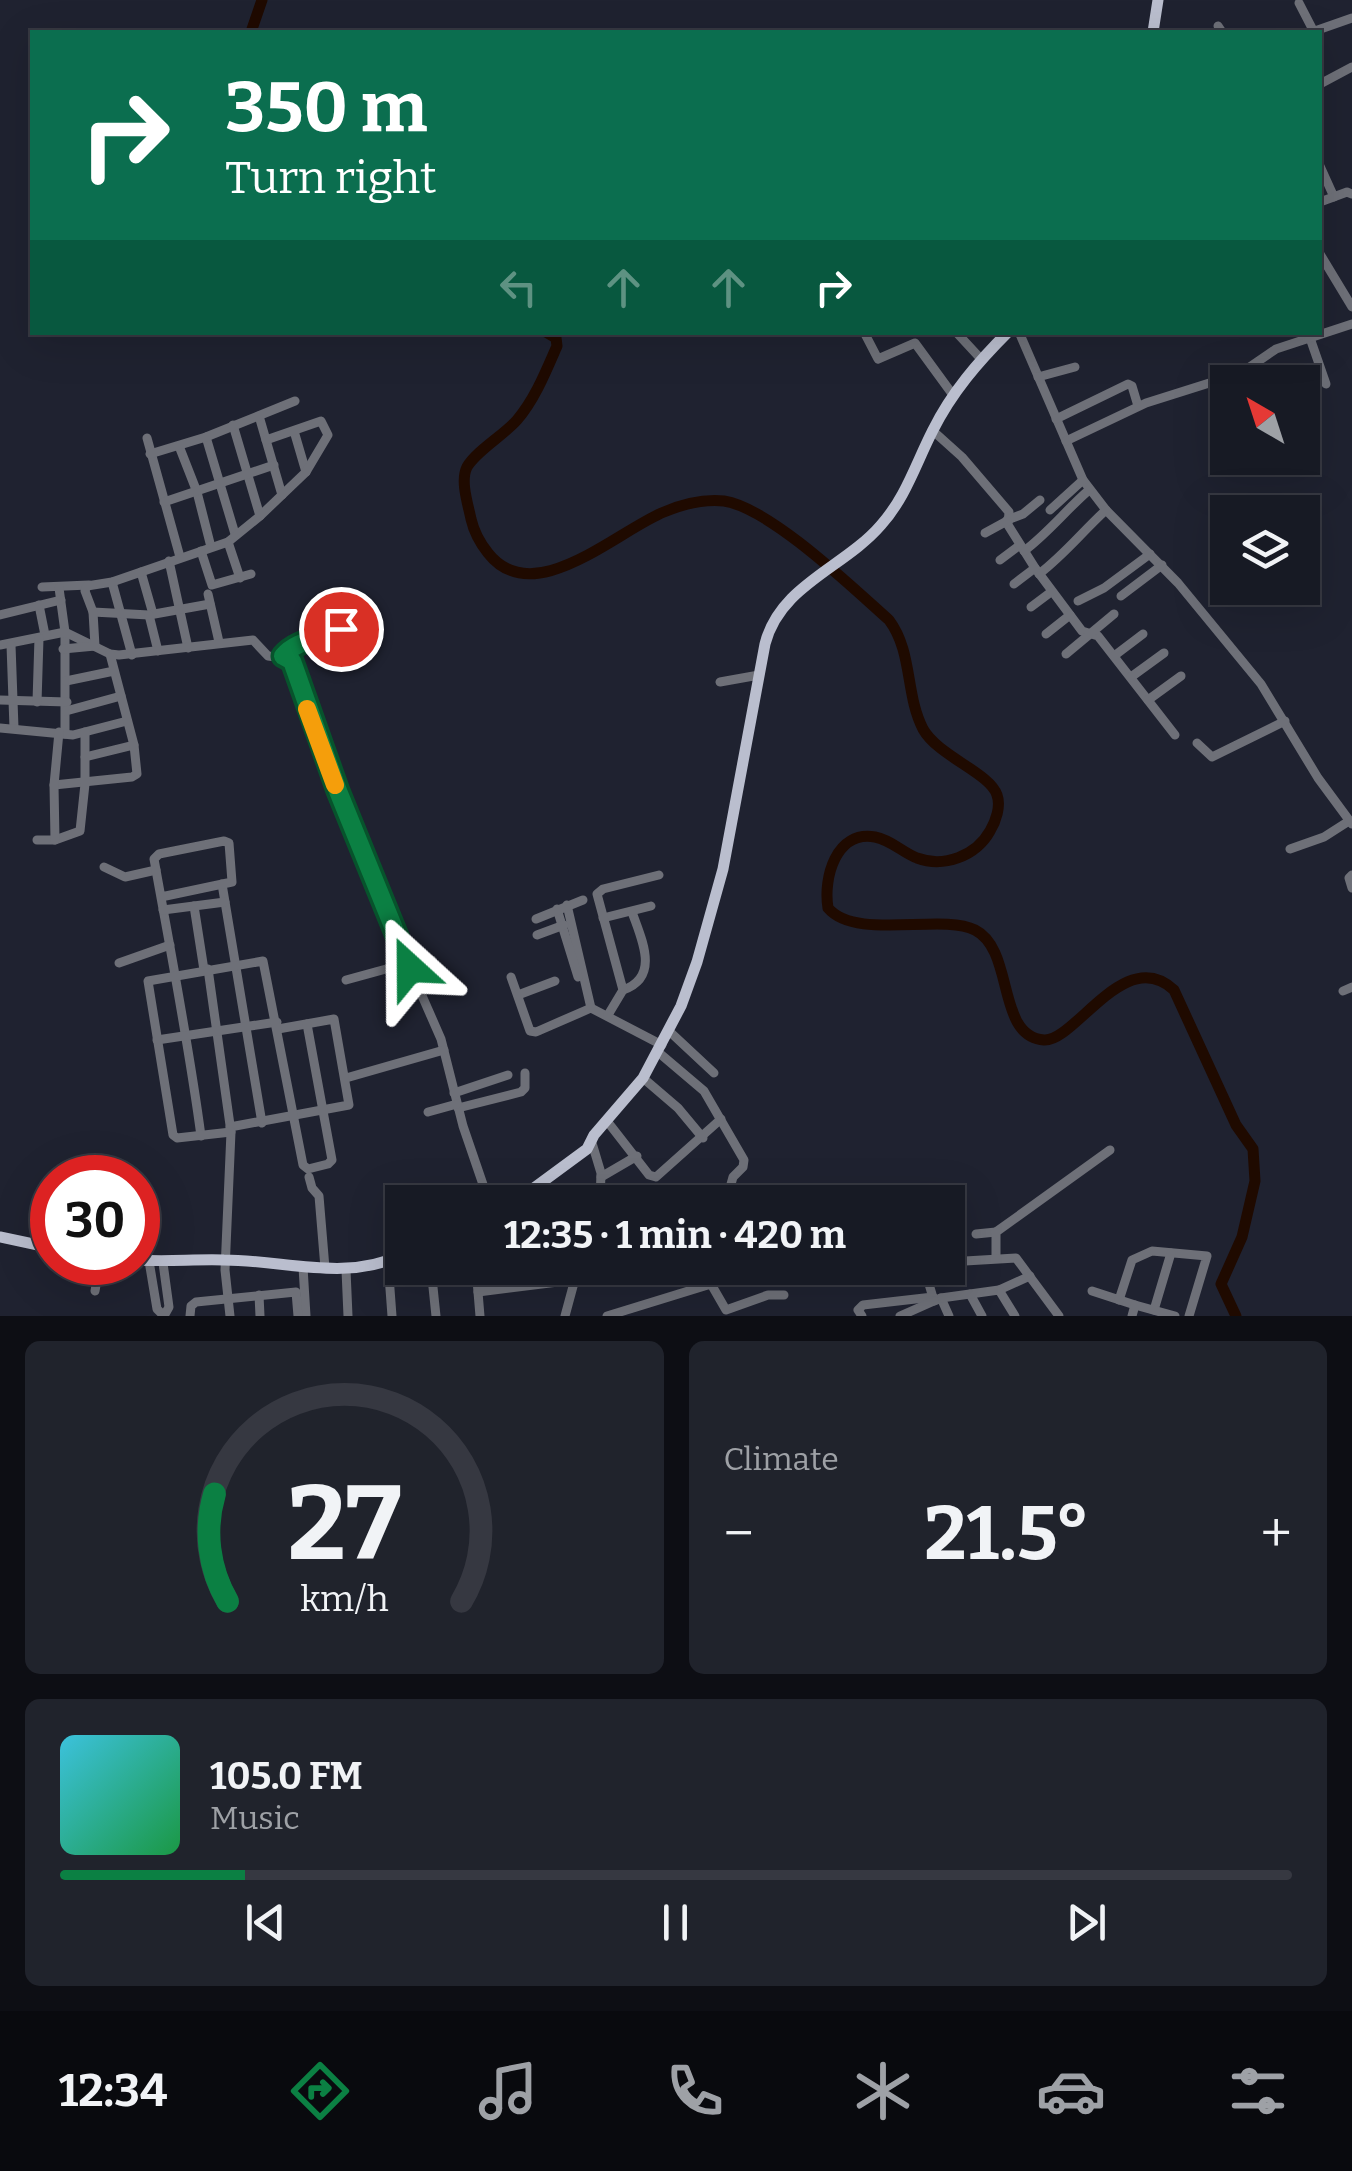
<!DOCTYPE html>
<html lang="en">
<head>
<meta charset="utf-8">
<style>
  body { margin:0; font-family:Bitter,serif; background:#20232c; color:#f1f3f6; height:100vh; display:flex; flex-direction:column; font-size:38px; white-space:nowrap }
  * { box-sizing:border-box; margin:0 }
  p { font-size:32px; color:#9ea1a6 }
  .icon { flex:none; width:55px; height:55px; fill:none; stroke:currentColor; stroke-width:2; stroke-linecap:round; stroke-linejoin:round }
  .map { position:relative; height:1316px; overflow:hidden }
  .sheet { display:flex; flex-direction:column; gap:25px; padding:25px; background:#0d0e14; flex:1 }
  .sheet>* { flex:none }
  .banner { position:absolute; left:30px; top:30px; width:1292px; height:305px; border-radius:0px; box-shadow:0 10px 40px #0002,0 0 0 2px #363841; background:#0b6e4f; color:#fff; overflow:hidden }
  .needle { width:65px; rotate:321deg }
  .buttons { position:absolute; left:1210px; top:365px; display:grid; gap:20px }
  .buttons a { display:grid; place-items:center; width:110px; height:110px; border-radius:0px; background:#171a24; box-shadow:0 10px 40px #0002,0 0 0 2px #363841; font-size:50px }
  .speed { position:absolute; left:30px; top:1155px; display:flex; gap:20px; font-size:50px; font-weight:700; text-align:center }
  .speed>* { display:grid; place-content:center; width:130px; height:130px; border-radius:50%; background:#171a24; box-shadow:0 10px 40px #0002,0 0 0 2px #363841; line-height:1 }
  .speed .limit { border:15px solid #d22; background:#fff; color:#111 }
  .pin { position:absolute; display:grid; place-items:center; width:85px; height:85px; color:#fff; margin:-42px; border:5px solid #fff; border-radius:50%; box-shadow:0 2px 10px #0007 }
  .me { position:absolute; width:110px; margin:-55px; rotate:336deg; stroke-linejoin:round; filter:drop-shadow(0 0 8px #0008) }
  .turn { display:flex; align-items:center; gap:35px; height:210px; padding:0 30px; font-size:45px }
  .turn .icon { width:130px; height:130px; stroke-width:2.5 }
  .turn b { display:block; font-size:70px; line-height:85px }
  .lanes { display:flex; align-items:center; height:95px; padding:0 30px; background:#0003; justify-content:center; gap:50px; direction:ltr }
  .lanes .off { opacity:.35 }
  .big { font-size:75px; font-weight:700; line-height:1.1 }
  .sheet .widget { flex:1; display:flex; flex-direction:column; justify-content:center; gap:15px; min-width:0; padding:0 35px; border-radius:15px; background:#20232c }
  .sheet .dial { align-items:center; gap:0 }
  .dial svg { height:260px; overflow:visible; fill:none; stroke:#363841; stroke-width:7; stroke-linecap:round; text-anchor:middle }
  .dial text { fill:#f1f3f6; stroke:none }
  .song { display:flex; align-items:center; gap:30px }
  .cover { width:120px; height:120px; border-radius:15px; background:linear-gradient(135deg,hsl(190 70% 55%),hsl(140 70% 35%)) }
  .played { height:10px; border-radius:5px; background:linear-gradient(90deg,#0b8043 15%,#363841 15%) }
  .keys { display:flex; justify-content:space-around; direction:ltr }
  .heat { display:flex; justify-content:space-between; align-items:center; font-size:55px; direction:ltr }
  .sheet .tiles { flex:1; display:grid; gap:25px; grid-template-columns:1fr 1fr }
  .widget:last-child { grid-column:span 2 }
  .trip { position:absolute; left:385px; top:1185px; width:580px; height:100px; border-radius:0px; background:#171a24; box-shadow:0 10px 40px #0002,0 0 0 2px #363841; font-weight:700; line-height:100px; text-align:center }
  .tabs { display:flex; height:160px; justify-content:space-around; align-items:center; background:#090a0e; color:#9ea1a6 }
  .tabs .icon { width:70px; height:70px }
  .tabs .active { color:#0b8043 }
  .tabs b { font-size:45px; color:#f1f3f6 }
  .map>svg:first-child { display:block }
</style>
</head>
<body>
<div class="map">
<svg width="1352" height="1316" viewBox="0 0 1352 1316">
  <rect width="100%" height="100%" fill="#1f2230"/>
  <g fill="none" stroke-linecap="round" stroke-linejoin="round">
    <g stroke="#1f0a00" stroke-width="11">
      <polyline points="251,32 262,0"/>
      <path d="M546,332L556,338L557,346C546,371 535,399 517,420C504,435 476,451 467,467C460,481 468,504 471,519C474,532 480,543 488,553C533,611 617,531 664,512C683,504 704,499 724,501C770,508 852,587 889,620C913,652 905,694 923,729C938,756 990,773 997,795C1001,806 996,821 990,831C976,856 944,868 917,858C902,852 891,840 875,837C836,830 823,878 828,908C856,941 941,913 975,930C1015,950 996,1037 1044,1040C1075,1042 1125,944 1174,990L1236,1125L1253,1149L1255,1181L1242,1237L1221,1284L1236,1316"/>
    </g>
    <g stroke="#6e7078" stroke-width="9">
      <polyline points="1299,3 1314,32"/>
      <polyline points="1218,26 1222,32"/>
      <polyline points="1312,32 1352,18"/>
      <polyline points="1320,84 1352,67"/>
      <polyline points="1320,166 1334,197"/>
      <polyline points="1320,202 1347,192 1352,194"/>
      <polyline points="1320,254 1352,307"/>
      <polyline points="956,332 981,359"/>
      <polyline points="1019,332 1083,480 1106,510 1178,583 1261,684 1318,778 1352,824"/>
      <polyline points="865,334 878,359 915,343 953,395"/>
      <polyline points="1310,338 1326,384"/>
      <polyline points="1038,377 1075,367"/>
      <polyline points="259,416 282,495"/>
      <polyline points="1056,419 1128,384 1132,386 1138,406"/>
      <polyline points="233,425 260,516"/>
      <polyline points="932,430 962,457 1009,512 1008,525 1035,568 1082,631 1098,636 1175,735"/>
      <polyline points="294,431 306,472"/>
      <polyline points="206,437 235,534"/>
      <polyline points="147,438 180,557"/>
      <polyline points="1066,441 1146,403 1241,373 1276,349 1352,324"/>
      <polyline points="179,446 197,492 211,547"/>
      <polyline points="150,454 206,437 295,401"/>
      <polyline points="164,502 274,465"/>
      <polyline points="1050,510 1083,480"/>
      <polyline points="1007,520 1023,514 1040,500"/>
      <polyline points="985,533 1007,521"/>
      <polyline points="228,542 240,578"/>
      <polyline points="201,551 212,585 251,574"/>
      <path d="M1024,551C1048,533 1066,510 1089,490"/>
      <polyline points="1000,560 1020,545"/>
      <polyline points="169,561 188,648"/>
      <polyline points="141,572 153,614"/>
      <path d="M1039,574C1065,554 1082,532 1106,510"/>
      <polyline points="112,582 132,655"/>
      <polyline points="1014,584 1035,568"/>
      <polyline points="42,587 89,585"/>
      <polyline points="59,588 65,632 65,734"/>
      <polyline points="208,594 219,642"/>
      <polyline points="1121,596 1162,565"/>
      <polyline points="1078,601 1104,588 1150,554"/>
      <polyline points="39,605 45,635"/>
      <polyline points="1031,607 1051,592"/>
      <polyline points="93,612 149,615 210,604"/>
      <polyline points="0,615 61,600"/>
      <polyline points="149,615 158,651"/>
      <polyline points="1046,634 1070,615"/>
      <polyline points="0,645 65,632 110,654 119,655 253,640 268,656 291,659 377,893 441,1039 463,1126 489,1202"/>
      <polyline points="11,645 14,728"/>
      <polyline points="63,649 95,646 93,612 85,591 87,586 112,582 228,542 260,516 306,472 328,435 321,421 266,440"/>
      <polyline points="1066,654 1114,614"/>
      <polyline points="1114,656 1143,634"/>
      <polyline points="283,657 293,644 325,637 348,623"/>
      <polyline points="1131,677 1164,653"/>
      <polyline points="66,681 114,671"/>
      <polyline points="720,682 759,675"/>
      <polyline points="0,700 67,702"/>
      <polyline points="1148,700 1181,676"/>
      <polyline points="37,702 39,638"/>
      <polyline points="66,711 121,696"/>
      <polyline points="0,728 73,735 127,721"/>
      <polyline points="1197,743 1212,757 1285,721"/>
      <polyline points="85,757 134,745"/>
      <polyline points="54,785 132,777 137,774 134,745 110,654"/>
      <polyline points="37,840 55,840 80,831 85,784 85,732"/>
      <polyline points="55,840 54,785 59,732"/>
      <polyline points="1290,849 1324,837 1349,821"/>
      <polyline points="104,867 125,877 156,870"/>
      <polyline points="1352,875 1349,878 1352,888"/>
      <polyline points="222,884 262,1123"/>
      <path d="M161,897L232,882L229,843L224,841L159,854L154,859L156,870C172,959 189,1046 201,1136"/>
      <polyline points="567,905 591,1008"/>
      <polyline points="194,906 204,970"/>
      <polyline points="557,909 578,977"/>
      <polyline points="163,910 225,902"/>
      <polyline points="603,918 651,906"/>
      <polyline points="536,919 583,900"/>
      <polyline points="537,935 564,925"/>
      <polyline points="119,963 170,945"/>
      <polyline points="410,968 432,960"/>
      <polyline points="208,969 231,1132 225,1270 230,1316"/>
      <polyline points="511,977 530,1031 536,1032 591,1008 662,1045"/>
      <polyline points="346,980 408,963"/>
      <path d="M623,990C661,977 641,938 632,912"/>
      <polyline points="1343,991 1352,987"/>
      <polyline points="518,995 555,981"/>
      <polyline points="608,1015 623,990 597,894 603,889 659,875"/>
      <polyline points="669,1031 714,1073"/>
      <polyline points="157,1040 277,1022"/>
      <polyline points="658,1052 704,1091 744,1160 743,1167 733,1177 726,1202"/>
      <polyline points="346,1078 444,1050"/>
      <polyline points="643,1078 678,1108 703,1138"/>
      <polyline points="454,1093 508,1075"/>
      <polyline points="458,1108 521,1092 525,1088 525,1073"/>
      <polyline points="428,1112 457,1104"/>
      <polyline points="607,1121 649,1175 656,1177 721,1119"/>
      <polyline points="230,1127 349,1105 334,1019 278,1029"/>
      <polyline points="231,1132 177,1138 173,1135 148,981 263,961 303,1165 308,1169 328,1164 332,1160 307,1024"/>
      <polyline points="592,1143 601,1173 600,1202"/>
      <polyline points="309,1177 312,1188 319,1196 325,1268"/>
      <polyline points="601,1177 637,1156"/>
      <polyline points="976,1234 996,1232"/>
      <polyline points="996,1258 996,1232 1110,1150"/>
      <polyline points="149,1261 157,1309 164,1316"/>
      <polyline points="388,1262 392,1316"/>
      <polyline points="948,1262 1016,1258 1059,1316"/>
      <polyline points="163,1263 169,1307 164,1316"/>
      <polyline points="303,1267 306,1316"/>
      <polyline points="431,1268 436,1316"/>
      <polyline points="476,1268 480,1316"/>
      <polyline points="758,1268 789,1282 894,1268"/>
      <polyline points="774,1268 790,1275 839,1269"/>
      <polyline points="915,1268 919,1273 926,1274 934,1268"/>
      <polyline points="346,1270 348,1316"/>
      <polyline points="694,1271 704,1274 734,1268"/>
      <polyline points="926,1274 934,1301 941,1298 949,1316"/>
      <polyline points="999,1290 1030,1276"/>
      <polyline points="95,1291 100,1262"/>
      <polyline points="1092,1291 1135,1305"/>
      <polyline points="478,1292 574,1280"/>
      <polyline points="970,1294 982,1316"/>
      <polyline points="259,1295 260,1316"/>
      <polyline points="941,1298 999,1290 1015,1316"/>
      <polyline points="1119,1300 1132,1260 1152,1251 1207,1256 1189,1316"/>
      <polyline points="1154,1310 1171,1253"/>
      <polyline points="190,1316 191,1306 196,1302 296,1292 298,1316"/>
      <polyline points="565,1316 578,1268"/>
      <polyline points="607,1316 711,1284 726,1310 768,1295 784,1295"/>
      <polyline points="862,1316 858,1310 863,1305 933,1297"/>
      <polyline points="900,1316 934,1301"/>
      <polyline points="1132,1316 1135,1305 1175,1316"/>
    </g>
    <g stroke="#babece" stroke-width="11">
      <polyline points="1153,32 1158,0"/>
      <path d="M515,1202L587,1149L594,1135L643,1078L681,1006L697,962L723,869L765,644C780,585 844,568 881,525C906,497 916,463 933,430C952,392 978,362 1008,332"/>
      <polyline points="0,1237 52,1248"/>
      <path d="M138,1260C167,1262 195,1259 224,1260C285,1260 344,1282 402,1255"/>
    </g>
  </g>
  <g fill="none" stroke-linecap="round" stroke-linejoin="round">
    <defs>
      <path id="route" d="M341,629C321,640 297,639 283,656L292,661L338,791L410,968"/>
    </defs>
    <use href="#route" stroke="#07532c" stroke-width="25"/>
    <use href="#route" stroke="#0b8043" stroke-width="18"/>
    <polyline stroke="#f59e0b" stroke-width="18" points="307,709 335,785"/>
  </g>
</svg>
<div class="buttons">
<a><svg class="needle" viewBox="-14 -14 28 28"><path d="M0-13l5 13h-10z" fill="#e53935"/><path d="M0 13l5-13h-10z" fill="#9ea1a6"/></svg></a>
<a><svg class="icon" aria-label="layers" viewBox="0 0 24 24"><path d="M12 4l9 5-9 5-9-5zM3 14l9 5 9-5"/></svg></a>
</div>
<div class="speed"><div class="limit">30</div></div>
<div class="pin" style="left:341px;top:629px;background:#d93025"><svg class="icon" aria-label="arrive" viewBox="0 0 24 24"><path d="M6 21V4h12l-3 4 3 4H6"/></svg></div>
<svg class="me" style="left:410px;top:968px" viewBox="-20 -20 40 40"><path d="M0-17L14 15 0 8-14 15z" fill="#0b8043" stroke="#fff" stroke-width="4"/></svg>
<div class="trip">12:35 · 1 min · 420 m</div>
<div class="banner">
<div class="turn"><svg class="icon" aria-label="right" viewBox="0 0 24 24"><path d="M7 20v-9h11M14 6l5 5-5 5"/></svg><div><b>350 m</b>Turn right</div></div>
<div class="lanes"><svg class="icon off" aria-label="left" viewBox="0 0 24 24"><path d="M17 20v-9H6M10 6l-5 5 5 5"/></svg><svg class="icon off" aria-label="ahead" viewBox="0 0 24 24"><path d="M12 20V5M6 11l6-6 6 6"/></svg><svg class="icon off" aria-label="ahead" viewBox="0 0 24 24"><path d="M12 20V5M6 11l6-6 6 6"/></svg><svg class="icon" aria-label="right" viewBox="0 0 24 24"><path d="M7 20v-9h11M14 6l5 5-5 5"/></svg></div>
</div>
</div>
<section class="sheet">
<div class="tiles">
<div class="widget dial"><svg viewBox="0 0 100 80">
<path d="M14 69A42 42 0 1 1 86 69"/>
<path d="M14 69A42 42 0 0 1 10 36" stroke="#0b8043"/>
<text x="50" y="56" font-size="32" font-weight="700">27</text>
<text x="50" y="72" font-size="11">km/h</text>
</svg></div>
<div class="widget"><p>Climate</p>
<div class="heat"><a>−</a><b class="big">21.5°</b><a>+</a></div>
</div>
<div class="widget">
<div class="song"><i class="cover"></i><div><b>105.0 FM</b><p>Music</p></div></div>
<div class="played"></div>
<div class="keys"><svg class="icon" aria-label="previous" viewBox="0 0 24 24"><path d="M18 5L8 12l10 7zM5 5v14"/></svg><svg class="icon" aria-label="pause" viewBox="0 0 24 24"><path d="M8 5v14M16 5v14"/></svg><svg class="icon" aria-label="next" viewBox="0 0 24 24"><path d="M6 5l10 7-10 7zM19 5v14"/></svg></div>
</div>
</div>
</section>
<nav class="tabs">
<b>12:34</b>
<svg class="icon active" aria-label="directions" viewBox="0 0 24 24"><path d="M12 3l9 9-9 9-9-9zM9 14v-3h6M13 9l2 2-2 2"/></svg>
<svg class="icon" aria-label="music" viewBox="0 0 24 24"><path d="M9 18V5l10-2v13"/><circle cx="6" cy="18" r="3"/><circle cx="16" cy="16" r="3"/></svg>
<svg class="icon" aria-label="phone" viewBox="0 0 24 24"><path d="M5 4h4l2 5-3 2q2 4 5 5l2-3 5 2v4C11 20 4 13 5 4z"/></svg>
<svg class="icon" aria-label="climate" viewBox="0 0 24 24"><path d="M12 3v18M4 7l16 10M4 17L20 7"/></svg>
<svg class="icon" aria-label="car" viewBox="0 0 24 24"><path d="M5 17H2v-5l4-1 3-4h7l3 4 3 1v5h-3M9 17h6M6 11h13"/><circle cx="7" cy="17" r="2"/><circle cx="17" cy="17" r="2"/></svg>
<svg class="icon" aria-label="filters" viewBox="0 0 24 24"><path d="M4 7h16M4 17h16"/><circle cx="9" cy="7" r="2"/><circle cx="15" cy="17" r="2"/></svg>
</nav>
</body>
</html>
